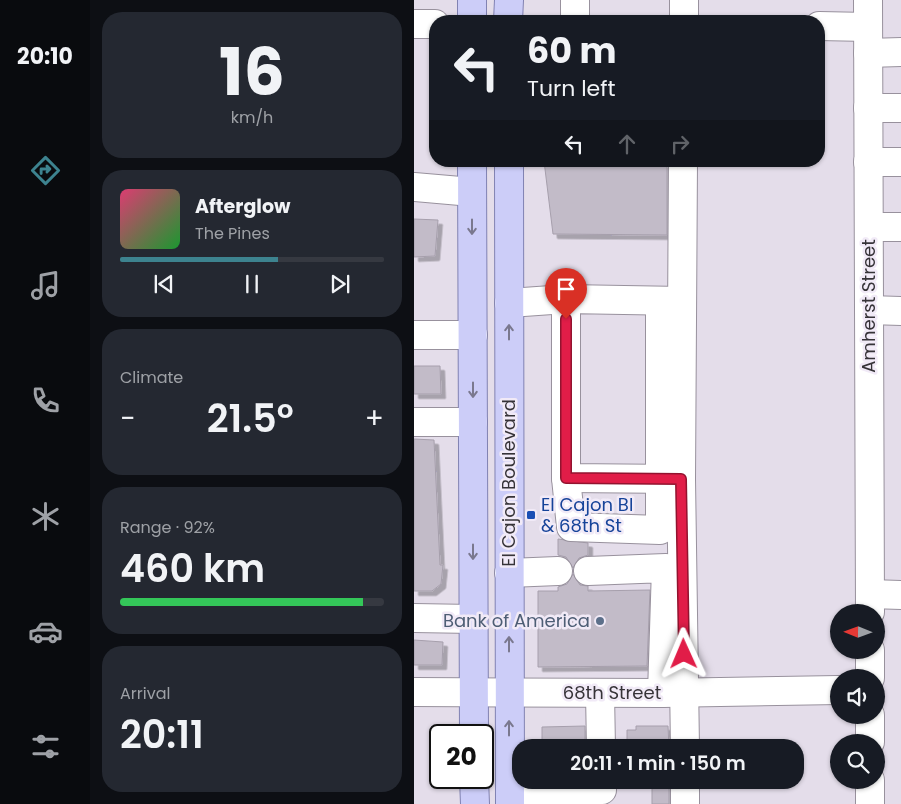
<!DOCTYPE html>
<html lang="en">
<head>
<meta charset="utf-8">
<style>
  body { margin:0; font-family:Poppins,sans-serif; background:#242831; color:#f1f3f6; height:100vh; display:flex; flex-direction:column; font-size:19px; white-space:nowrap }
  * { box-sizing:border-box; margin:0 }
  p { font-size:16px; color:#9ea1a6 }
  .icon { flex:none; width:28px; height:28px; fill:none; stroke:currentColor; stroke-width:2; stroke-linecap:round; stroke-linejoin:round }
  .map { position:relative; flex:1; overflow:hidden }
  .side { display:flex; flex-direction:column; gap:12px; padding:12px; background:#0d0f14; width:324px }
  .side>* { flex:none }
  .guide { position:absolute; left:15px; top:15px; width:396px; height:152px; border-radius:20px; box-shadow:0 1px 4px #0004; background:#171b24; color:#f1f3f6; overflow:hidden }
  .needle { width:32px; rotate:271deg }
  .fabs { position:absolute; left:416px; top:604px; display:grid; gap:10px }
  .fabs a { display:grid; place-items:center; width:55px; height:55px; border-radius:50%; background:#171b24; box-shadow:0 1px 4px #0004; font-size:25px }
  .speed { position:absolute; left:15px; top:724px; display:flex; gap:10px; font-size:25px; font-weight:700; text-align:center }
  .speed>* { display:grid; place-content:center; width:65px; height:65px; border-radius:50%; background:#171b24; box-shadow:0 1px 4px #0004; line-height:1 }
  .speed .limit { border:2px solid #111; border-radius:8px; background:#fff; color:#111 }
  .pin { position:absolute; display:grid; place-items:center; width:42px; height:42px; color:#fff; margin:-51px -21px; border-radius:50% 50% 50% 0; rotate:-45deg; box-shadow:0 0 5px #0007 }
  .pin .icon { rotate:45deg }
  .me { position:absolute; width:55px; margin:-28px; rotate:359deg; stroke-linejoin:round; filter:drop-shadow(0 0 4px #0008) }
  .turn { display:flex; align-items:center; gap:18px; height:105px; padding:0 15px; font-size:22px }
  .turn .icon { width:65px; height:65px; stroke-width:2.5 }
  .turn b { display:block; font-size:35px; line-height:42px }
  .lanes { display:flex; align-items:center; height:48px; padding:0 15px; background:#0003; justify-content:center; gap:25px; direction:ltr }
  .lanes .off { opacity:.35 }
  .big { font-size:38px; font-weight:600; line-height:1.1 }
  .side .widget { flex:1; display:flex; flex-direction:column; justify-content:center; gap:8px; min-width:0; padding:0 18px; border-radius:20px; background:#242831 }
  .side .dial { align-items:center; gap:0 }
  .dial b { font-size:65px; line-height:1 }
  .song { display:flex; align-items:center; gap:15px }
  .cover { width:60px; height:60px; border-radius:8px; background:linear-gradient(135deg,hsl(340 70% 55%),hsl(130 70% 35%)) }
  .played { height:5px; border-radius:2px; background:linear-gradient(90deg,#3d838f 60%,#363941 60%) }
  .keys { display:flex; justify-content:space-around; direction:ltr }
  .heat { display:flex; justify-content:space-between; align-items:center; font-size:28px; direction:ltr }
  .charge { height:8px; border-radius:4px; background:linear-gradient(90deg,#34c759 92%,#363941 0) }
  .trip { position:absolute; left:98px; top:739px; width:292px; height:50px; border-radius:20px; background:#171b24; box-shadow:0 1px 4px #0004; font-weight:600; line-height:50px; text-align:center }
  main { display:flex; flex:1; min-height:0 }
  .dock { display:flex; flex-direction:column; width:90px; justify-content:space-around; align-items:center; background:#090b0e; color:#9ea1a6 }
  .dock .icon { width:35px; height:35px }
  .dock .selected { color:#3d838f }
  .dock b { font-size:22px; color:#f1f3f6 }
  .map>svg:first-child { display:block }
</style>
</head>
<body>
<main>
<nav class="dock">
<b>20:10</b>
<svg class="icon selected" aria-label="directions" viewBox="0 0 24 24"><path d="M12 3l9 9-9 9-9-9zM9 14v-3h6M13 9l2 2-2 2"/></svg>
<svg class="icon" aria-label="music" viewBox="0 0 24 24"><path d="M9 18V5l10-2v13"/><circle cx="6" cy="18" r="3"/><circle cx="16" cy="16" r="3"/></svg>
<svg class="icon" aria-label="phone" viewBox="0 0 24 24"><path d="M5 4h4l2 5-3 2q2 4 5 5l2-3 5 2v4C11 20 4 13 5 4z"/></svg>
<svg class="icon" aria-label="climate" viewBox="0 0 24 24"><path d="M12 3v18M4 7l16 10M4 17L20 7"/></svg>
<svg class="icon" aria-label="car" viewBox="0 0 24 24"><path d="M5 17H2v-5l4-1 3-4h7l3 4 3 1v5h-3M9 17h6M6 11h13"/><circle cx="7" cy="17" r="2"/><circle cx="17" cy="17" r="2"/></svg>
<svg class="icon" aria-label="filters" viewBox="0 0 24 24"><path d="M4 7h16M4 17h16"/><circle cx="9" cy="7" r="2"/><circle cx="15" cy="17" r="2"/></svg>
</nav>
<section class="side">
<div class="widget dial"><b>16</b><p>km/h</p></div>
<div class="widget">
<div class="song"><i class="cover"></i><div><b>Afterglow</b><p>The Pines</p></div></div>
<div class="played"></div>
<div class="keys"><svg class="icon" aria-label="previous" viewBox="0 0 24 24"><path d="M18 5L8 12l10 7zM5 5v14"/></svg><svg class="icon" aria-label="pause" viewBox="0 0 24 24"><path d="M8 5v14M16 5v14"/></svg><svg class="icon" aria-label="next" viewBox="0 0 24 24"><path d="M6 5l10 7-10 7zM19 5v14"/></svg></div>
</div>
<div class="widget"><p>Climate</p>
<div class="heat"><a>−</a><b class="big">21.5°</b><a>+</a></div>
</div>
<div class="widget"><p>Range · 92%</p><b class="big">460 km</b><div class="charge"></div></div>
<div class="widget"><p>Arrival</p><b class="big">20:11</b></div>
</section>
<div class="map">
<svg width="488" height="804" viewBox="0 0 488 804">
  <defs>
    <filter id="shadow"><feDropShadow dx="4.5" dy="4.5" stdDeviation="0" flood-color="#0004"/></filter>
  </defs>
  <rect width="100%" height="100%" fill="#e4ddea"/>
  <g fill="#c2bbc8" stroke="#a69fac" filter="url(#shadow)">
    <polygon points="130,161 253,164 253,235 139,234"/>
    <polygon points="0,219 24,220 21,256 0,257"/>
    <polygon points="0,366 26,366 27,394 0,394"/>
    <polygon points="0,439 20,440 26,565 29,565 27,584 18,591 0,591"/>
    <polygon points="144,539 174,543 174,555 165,558 159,568 152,557 144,555"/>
    <polygon points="159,574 166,585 174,586 174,591 236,590 233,666 124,667 124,591 144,591 144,587 153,584"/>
    <polygon points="0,640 29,642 28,665 0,665"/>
    <polygon points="171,726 171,748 128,748 128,727"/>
    <polygon points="222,726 254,726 255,748 213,748 213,730 222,730"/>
    <rect x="238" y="780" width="17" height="24"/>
  </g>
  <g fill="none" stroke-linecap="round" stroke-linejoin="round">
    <defs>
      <g id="minor">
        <polyline points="161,0 161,21"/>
        <polyline points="454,0 456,612"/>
        <polyline points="270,21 270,0"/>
        <polyline points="0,24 21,24"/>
        <polyline points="405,26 454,27"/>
        <polyline points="454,53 488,52"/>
        <polyline points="454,108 488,108"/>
        <polyline points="269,161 267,479 271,748"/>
        <polyline points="454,162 488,162"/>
        <polyline points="0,187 58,192"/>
        <polyline points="455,227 488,227"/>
        <polyline points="95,303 152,299"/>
        <polyline points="455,310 488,311"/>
        <polyline points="0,335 59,335"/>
        <polyline points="0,422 59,422"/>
        <polyline points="152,478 157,527 246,530 246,301"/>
        <polyline points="267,479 152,478 152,299 268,301"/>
        <polyline points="174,571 252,568 248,693"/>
        <polyline points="95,573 144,571"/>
        <polyline points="456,594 488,595"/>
        <polyline points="0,618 59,619"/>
        <polyline points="456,650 456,678"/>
        <polyline points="0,692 248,693 425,690"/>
        <polyline points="186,693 187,748"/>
        <polyline points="456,742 456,715"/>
        <polyline points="456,780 456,804"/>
        <polyline points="96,794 188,790 188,780"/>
        <polyline points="271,804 271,780"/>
      </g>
      <g id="major">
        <polyline points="58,21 58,0"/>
        <polyline points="94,21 95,0"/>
        <polyline points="58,161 60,735"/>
        <polyline points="95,161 96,804"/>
        <polyline points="60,778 61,804"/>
      </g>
    </defs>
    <use href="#minor" stroke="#98919d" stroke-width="30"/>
    <use href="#major" stroke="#8182b2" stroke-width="30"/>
    <use href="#minor" stroke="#fff" stroke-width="28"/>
    <use href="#major" stroke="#cccdf8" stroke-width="28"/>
  </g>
  <defs><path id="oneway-shaft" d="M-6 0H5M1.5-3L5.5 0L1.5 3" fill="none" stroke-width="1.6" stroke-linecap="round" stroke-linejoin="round" transform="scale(1.25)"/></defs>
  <g stroke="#7a788e">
    <use href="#oneway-shaft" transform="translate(58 227) rotate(90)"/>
    <use href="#oneway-shaft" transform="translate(95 332) rotate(-90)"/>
    <use href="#oneway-shaft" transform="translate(59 390) rotate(90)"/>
    <use href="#oneway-shaft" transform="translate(59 552) rotate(90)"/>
    <use href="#oneway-shaft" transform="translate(95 644) rotate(-90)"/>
    <use href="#oneway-shaft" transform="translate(95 728) rotate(-90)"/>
  </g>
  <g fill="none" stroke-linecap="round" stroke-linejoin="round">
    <defs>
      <polyline id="route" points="152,319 152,478 267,479 270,654"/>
    </defs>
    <use href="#route" stroke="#92132f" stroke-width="12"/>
    <use href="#route" stroke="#e11d48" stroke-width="9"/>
  </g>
  <rect fill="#1a4fb4" stroke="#f1eaf7" stroke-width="2" x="112" y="510" width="10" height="10" rx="2.5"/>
  <circle fill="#5c6f8a" stroke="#f1eaf7" stroke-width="2" cx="186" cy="621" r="5"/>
  <g text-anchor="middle" stroke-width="5" stroke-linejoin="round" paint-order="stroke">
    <g font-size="18" fill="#363338" stroke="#f1eaf7">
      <text transform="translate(455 306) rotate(-90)" y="6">Amherst Street</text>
      <text transform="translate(95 483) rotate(-90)" y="6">El Cajon Boulevard</text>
      <text x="198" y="699">68th Street</text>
    </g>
    <g font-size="18" fill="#164399" stroke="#f1eaf7" text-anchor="start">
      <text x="127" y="511">El Cajon Bl<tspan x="127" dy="21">&amp; 68th St</tspan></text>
    </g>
    <g font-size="18" fill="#4e5e75" stroke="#f1eaf7" text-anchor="end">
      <text x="176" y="627">Bank of America</text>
    </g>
  </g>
</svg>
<div class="fabs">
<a><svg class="needle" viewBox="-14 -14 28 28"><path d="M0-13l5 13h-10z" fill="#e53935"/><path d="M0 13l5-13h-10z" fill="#9ea1a6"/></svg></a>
<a><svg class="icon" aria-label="sound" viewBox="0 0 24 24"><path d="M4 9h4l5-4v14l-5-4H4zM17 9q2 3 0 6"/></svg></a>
<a><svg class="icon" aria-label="search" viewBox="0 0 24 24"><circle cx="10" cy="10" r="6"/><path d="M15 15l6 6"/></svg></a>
</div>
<div class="speed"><div class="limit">20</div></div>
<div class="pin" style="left:152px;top:319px;background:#d93025"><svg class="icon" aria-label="arrive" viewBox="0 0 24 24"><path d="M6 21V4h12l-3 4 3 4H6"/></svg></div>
<svg class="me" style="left:270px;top:654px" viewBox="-20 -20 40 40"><path d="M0-17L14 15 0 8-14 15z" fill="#e11d48" stroke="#fff" stroke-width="4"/></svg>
<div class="trip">20:11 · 1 min · 150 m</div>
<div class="guide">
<div class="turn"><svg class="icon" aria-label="left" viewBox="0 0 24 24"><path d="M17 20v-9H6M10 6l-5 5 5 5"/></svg><div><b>60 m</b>Turn left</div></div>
<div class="lanes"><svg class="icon" aria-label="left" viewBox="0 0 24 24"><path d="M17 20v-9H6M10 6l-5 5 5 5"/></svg><svg class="icon off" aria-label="ahead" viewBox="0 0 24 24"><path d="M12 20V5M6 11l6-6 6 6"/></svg><svg class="icon off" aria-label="right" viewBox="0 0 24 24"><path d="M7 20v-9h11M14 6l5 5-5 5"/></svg></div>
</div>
</div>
</main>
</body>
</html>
